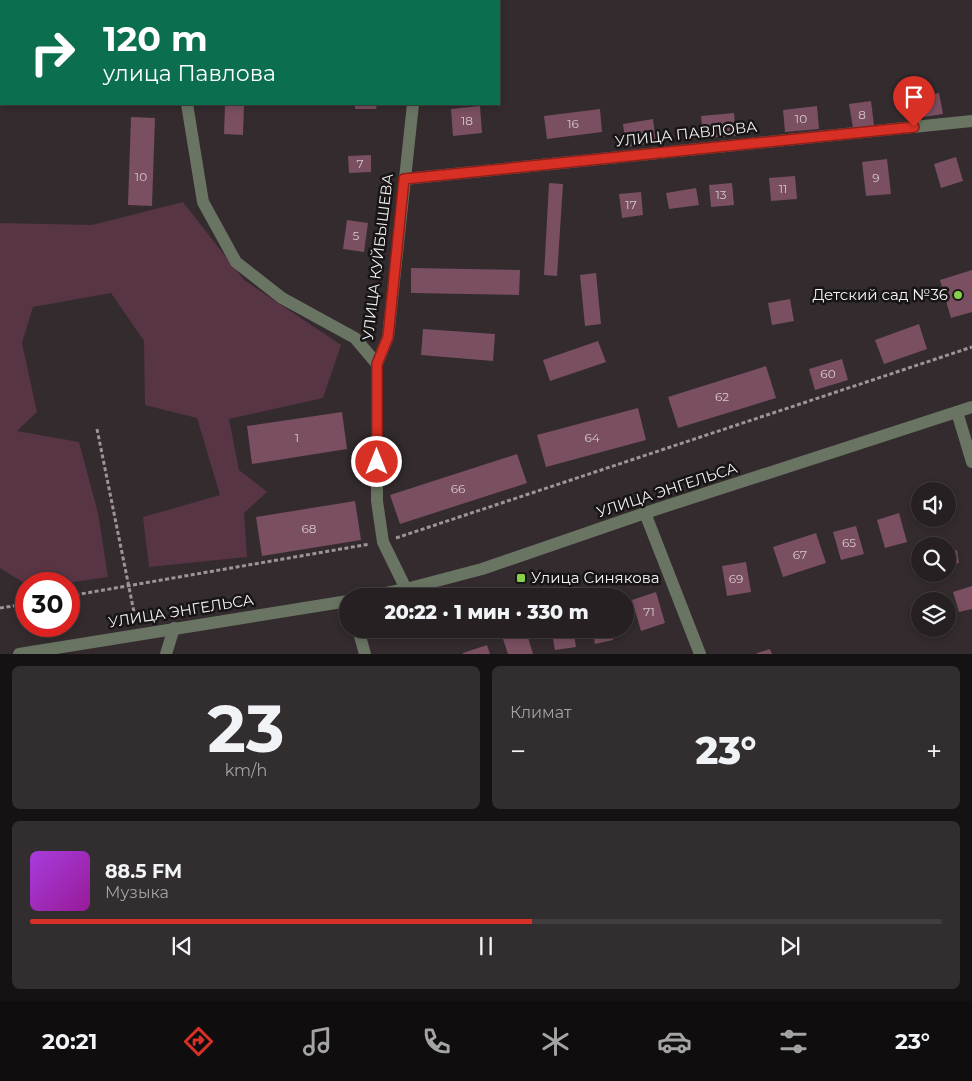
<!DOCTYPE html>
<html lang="ru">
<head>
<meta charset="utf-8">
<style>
  body { margin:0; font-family:Montserrat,sans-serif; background:#322d2f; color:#f1f3f6; height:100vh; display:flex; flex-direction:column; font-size:19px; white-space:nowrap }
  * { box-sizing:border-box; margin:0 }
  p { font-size:16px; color:#a4a3a5 }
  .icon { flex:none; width:28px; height:28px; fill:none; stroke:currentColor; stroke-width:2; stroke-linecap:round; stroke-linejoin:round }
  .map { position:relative; height:654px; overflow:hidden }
  .details { display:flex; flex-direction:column; gap:12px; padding:12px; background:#151213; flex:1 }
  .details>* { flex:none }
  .hud { position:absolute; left:0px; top:0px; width:500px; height:105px; box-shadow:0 2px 8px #0003,0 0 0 1px #423e40; background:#0b6e4f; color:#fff; overflow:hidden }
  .fabs { position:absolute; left:911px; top:482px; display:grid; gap:10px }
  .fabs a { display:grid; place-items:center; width:45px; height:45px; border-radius:50%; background:#262022; box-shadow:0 2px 8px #0003,0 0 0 1px #423e40; font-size:25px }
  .speed { position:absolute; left:15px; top:572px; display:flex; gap:10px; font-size:25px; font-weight:700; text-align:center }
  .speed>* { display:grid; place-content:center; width:65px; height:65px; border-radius:50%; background:#262022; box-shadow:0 2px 8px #0003,0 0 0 1px #423e40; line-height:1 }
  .speed .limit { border:8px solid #d22; background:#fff; color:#111 }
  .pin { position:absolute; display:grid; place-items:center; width:42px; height:42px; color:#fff; margin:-51px -21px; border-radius:50% 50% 50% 0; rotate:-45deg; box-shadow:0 0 5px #0007 }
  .pin .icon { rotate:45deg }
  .me { position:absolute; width:55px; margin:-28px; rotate:0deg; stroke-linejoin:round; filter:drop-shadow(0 0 4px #0008) }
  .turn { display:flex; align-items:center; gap:18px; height:105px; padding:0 20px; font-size:22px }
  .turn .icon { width:65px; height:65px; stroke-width:2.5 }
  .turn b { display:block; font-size:35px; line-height:42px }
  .big { font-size:38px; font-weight:800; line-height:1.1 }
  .details .tile { flex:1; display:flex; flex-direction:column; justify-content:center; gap:8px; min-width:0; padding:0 18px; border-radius:8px; background:#322d2f }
  .details .dial { align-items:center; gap:0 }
  .dial b { font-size:65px; line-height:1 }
  .song { display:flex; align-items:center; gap:15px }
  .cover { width:60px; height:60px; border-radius:8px; background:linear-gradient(135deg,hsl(280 70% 55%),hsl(300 70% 35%)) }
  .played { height:5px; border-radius:2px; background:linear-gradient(90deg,#d93025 55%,#423e40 55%) }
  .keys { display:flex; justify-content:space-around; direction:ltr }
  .heat { display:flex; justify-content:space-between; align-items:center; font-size:28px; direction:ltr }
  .details .tiles { flex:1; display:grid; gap:12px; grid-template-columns:1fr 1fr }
  .tile:last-child { grid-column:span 2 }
  .trip { position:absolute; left:339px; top:588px; width:295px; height:50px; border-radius:25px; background:#262022; box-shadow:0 2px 8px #0003,0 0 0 1px #423e40; font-weight:800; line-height:50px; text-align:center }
  .tabs { display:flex; height:80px; justify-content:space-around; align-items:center; background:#0f0d0e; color:#a4a3a5 }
  .tabs .icon { width:35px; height:35px }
  .tabs .current { color:#d93025 }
  .tabs b { font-size:22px; color:#f1f3f6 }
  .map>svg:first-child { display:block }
</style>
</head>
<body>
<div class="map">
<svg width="972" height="654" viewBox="0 0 972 654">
  <rect width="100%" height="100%" fill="#332b2e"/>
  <polygon fill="#583544" points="183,202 244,280 341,345 323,398 229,419 239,470 267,492 244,513 247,557 149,567 143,517 220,495 197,418 145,405 144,341 111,293 33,307 22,343 37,412 17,431 79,442 98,513 108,577 59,584 26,584 0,568 0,223 92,225"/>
  <g fill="#794f61">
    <polygon points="939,93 943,114 917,118 914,98"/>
    <polygon points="871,101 874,125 853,128 849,104"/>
    <polygon points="225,104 244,104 243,135 224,134"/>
    <polygon points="355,104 377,104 376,109 355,109"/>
    <polygon points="480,106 482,133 453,136 451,109"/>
    <polygon points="817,106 819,129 785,132 783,110"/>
    <polygon points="600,109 602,132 547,139 544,116"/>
    <polygon points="734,113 736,136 703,138 701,116"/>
    <polygon points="131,117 155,118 152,206 128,205"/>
    <polygon points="653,119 656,143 626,147 623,124"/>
    <polygon points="371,155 371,172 349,173 348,156"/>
    <polygon points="956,157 963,181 941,188 934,164"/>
    <polygon points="887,159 891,194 866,196 862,162"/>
    <polygon points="795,176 797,199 771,201 769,178"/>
    <polygon points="549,183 563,184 557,276 544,275"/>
    <polygon points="732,183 734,205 711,207 709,185"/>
    <polygon points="696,188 699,205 669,209 666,193"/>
    <polygon points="641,192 643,215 622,218 619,194"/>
    <polygon points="347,220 368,223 364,252 343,249"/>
    <polygon points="411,268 520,270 519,295 411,293"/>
    <polygon points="972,270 972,312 951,318 940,280"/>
    <polygon points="596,273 601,324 585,326 580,275"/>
    <polygon points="790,299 794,321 772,325 768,303"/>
    <polygon points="919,324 927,349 884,364 875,340"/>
    <polygon points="423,329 495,334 493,361 421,355"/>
    <polygon points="598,341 606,362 550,381 543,360"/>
    <polygon points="842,359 848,380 815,390 809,369"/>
    <polygon points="766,366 776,398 678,428 668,397"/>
    <polygon points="638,408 646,440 546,467 537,435"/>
    <polygon points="342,412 347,449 252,464 247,426"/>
    <polygon points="517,454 527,483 400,524 390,495"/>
    <polygon points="355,501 361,540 262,556 256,517"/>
    <polygon points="899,513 907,542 885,548 877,520"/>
    <polygon points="856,526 864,554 841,560 833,532"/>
    <polygon points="816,533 826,563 783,577 773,547"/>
    <polygon points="957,550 959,563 948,565 948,552"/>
    <polygon points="746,562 751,592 727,596 722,566"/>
    <polygon points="972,586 972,609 959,612 953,592"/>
    <polygon points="656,592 665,623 641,631 632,600"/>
    <polygon points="551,629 573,629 576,647 555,650"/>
    <polygon points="592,629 610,629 613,640 595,644"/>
    <polygon points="526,631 533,654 508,654 503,639"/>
    <polygon points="487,645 490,654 463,654 463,653"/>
    <polygon points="770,649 772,654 757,654 757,653"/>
  </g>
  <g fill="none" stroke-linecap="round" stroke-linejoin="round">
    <g stroke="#9c9598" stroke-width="3" stroke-dasharray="4 2.5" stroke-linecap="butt">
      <polyline points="97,429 136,622"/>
      <polyline points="396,538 972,347"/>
      <polyline points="69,596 370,544"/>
      <polyline points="0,608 26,604"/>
    </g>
    <g stroke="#6a7463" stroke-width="12">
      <polyline points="181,1 182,0"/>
      <polyline points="421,1 421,0"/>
      <polyline points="0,3 1,3"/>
      <polyline points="187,104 203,202 236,262 282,298 355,338 377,364"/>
      <polyline points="404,179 972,121"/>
      <polyline points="957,412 972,462"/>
      <polyline points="645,513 700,654"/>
      <polyline points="406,589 383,542 377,501 377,364 388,337 413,104"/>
      <polyline points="371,596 406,589 482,569 645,513 972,407"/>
      <polyline points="358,629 365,654"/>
      <polyline points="19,654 348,601"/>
      <polyline points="166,654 174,628"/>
    </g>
  </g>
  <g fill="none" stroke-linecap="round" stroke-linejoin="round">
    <defs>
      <polyline id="route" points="377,462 377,364 388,337 404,179 914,127"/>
    </defs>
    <use href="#route" stroke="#8d1f18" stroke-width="12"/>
    <use href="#route" stroke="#d93025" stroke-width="9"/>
  </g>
  <g fill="#88cf49" stroke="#181516" stroke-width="2">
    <circle cx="958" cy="295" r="5"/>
    <rect x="516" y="573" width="10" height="10" rx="2.5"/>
  </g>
  <g text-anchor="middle" stroke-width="5" stroke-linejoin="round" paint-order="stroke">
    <g font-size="12" fill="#d7c8ce">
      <text x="862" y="119">8</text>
      <text x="801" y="123">10</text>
      <text x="467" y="125">18</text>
      <text x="573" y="128">16</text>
      <text x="360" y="168">7</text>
      <text x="141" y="181">10</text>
      <text x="876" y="182">9</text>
      <text x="783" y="193">11</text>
      <text x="721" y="199">13</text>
      <text x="631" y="209">17</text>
      <text x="356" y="240">5</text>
      <text x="828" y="378">60</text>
      <text x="722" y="401">62</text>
      <text x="297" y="442">1</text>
      <text x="592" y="442">64</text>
      <text x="458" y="493">66</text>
      <text x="309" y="533">68</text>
      <text x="849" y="547">65</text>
      <text x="800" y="559">67</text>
      <text x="736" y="583">69</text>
      <text x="649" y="616">71</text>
    </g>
    <g font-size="15" fill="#f6f1f3" stroke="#181516">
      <text transform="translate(686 134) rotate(-6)" y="5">УЛИЦА ПАВЛОВА</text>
      <text transform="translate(378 257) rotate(-83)" y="5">УЛИЦА КУЙБЫШЕВА</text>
      <text transform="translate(667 490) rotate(-18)" y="5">УЛИЦА ЭНГЕЛЬСА</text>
      <text transform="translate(181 611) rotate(-9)" y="5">УЛИЦА ЭНГЕЛЬСА</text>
    </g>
    <g font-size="15" fill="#f6f1f3" stroke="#181516" text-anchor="end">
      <text x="948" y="300">Детский сад №36</text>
      <text x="531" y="583" text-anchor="start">Улица Синякова</text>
    </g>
  </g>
</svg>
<div class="fabs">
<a><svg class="icon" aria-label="sound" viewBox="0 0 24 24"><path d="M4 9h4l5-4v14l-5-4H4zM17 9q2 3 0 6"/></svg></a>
<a><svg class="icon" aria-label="search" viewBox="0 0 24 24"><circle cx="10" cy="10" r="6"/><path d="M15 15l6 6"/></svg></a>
<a><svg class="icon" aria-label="layers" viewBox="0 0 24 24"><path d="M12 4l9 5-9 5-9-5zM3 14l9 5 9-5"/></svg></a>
</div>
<div class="speed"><div class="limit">30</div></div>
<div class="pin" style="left:914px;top:127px;background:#d93025"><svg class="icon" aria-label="arrive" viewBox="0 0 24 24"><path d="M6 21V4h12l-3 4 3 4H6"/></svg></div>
<svg class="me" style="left:377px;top:462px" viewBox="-20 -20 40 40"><circle r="17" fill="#d93025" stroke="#fff" stroke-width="3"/><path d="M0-11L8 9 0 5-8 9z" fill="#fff"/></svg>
<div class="trip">20:22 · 1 мин · 330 m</div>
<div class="hud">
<div class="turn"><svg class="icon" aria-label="right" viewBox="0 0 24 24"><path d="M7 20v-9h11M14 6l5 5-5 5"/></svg><div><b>120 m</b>улица Павлова</div></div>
</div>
</div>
<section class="details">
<div class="tiles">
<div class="tile dial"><b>23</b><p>km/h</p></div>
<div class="tile"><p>Климат</p>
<div class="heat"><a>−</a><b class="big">23°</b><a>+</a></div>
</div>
<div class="tile">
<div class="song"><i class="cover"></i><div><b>88.5 FM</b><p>Музыка</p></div></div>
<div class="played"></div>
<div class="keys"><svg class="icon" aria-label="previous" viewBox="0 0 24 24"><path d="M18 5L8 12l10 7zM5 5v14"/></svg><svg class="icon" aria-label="pause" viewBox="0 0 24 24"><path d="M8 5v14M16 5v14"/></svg><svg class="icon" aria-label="next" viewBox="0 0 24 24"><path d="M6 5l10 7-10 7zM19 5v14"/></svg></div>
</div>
</div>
</section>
<nav class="tabs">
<b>20:21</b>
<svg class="icon current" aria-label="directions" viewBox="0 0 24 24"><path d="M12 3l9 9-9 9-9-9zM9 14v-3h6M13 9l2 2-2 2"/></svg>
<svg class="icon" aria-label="music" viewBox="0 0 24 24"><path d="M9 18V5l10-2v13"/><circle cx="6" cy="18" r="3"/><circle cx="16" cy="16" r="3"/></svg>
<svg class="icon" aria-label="phone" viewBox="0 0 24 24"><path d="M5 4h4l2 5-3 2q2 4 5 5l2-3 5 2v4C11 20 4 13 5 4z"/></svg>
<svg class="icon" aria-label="climate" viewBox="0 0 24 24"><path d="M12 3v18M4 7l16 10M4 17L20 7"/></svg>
<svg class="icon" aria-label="car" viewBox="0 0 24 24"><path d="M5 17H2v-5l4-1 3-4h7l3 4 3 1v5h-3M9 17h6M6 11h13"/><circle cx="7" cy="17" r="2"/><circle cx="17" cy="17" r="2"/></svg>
<svg class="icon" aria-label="filters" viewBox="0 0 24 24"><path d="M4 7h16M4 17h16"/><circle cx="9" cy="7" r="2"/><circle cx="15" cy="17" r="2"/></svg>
<b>23°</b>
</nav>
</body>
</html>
